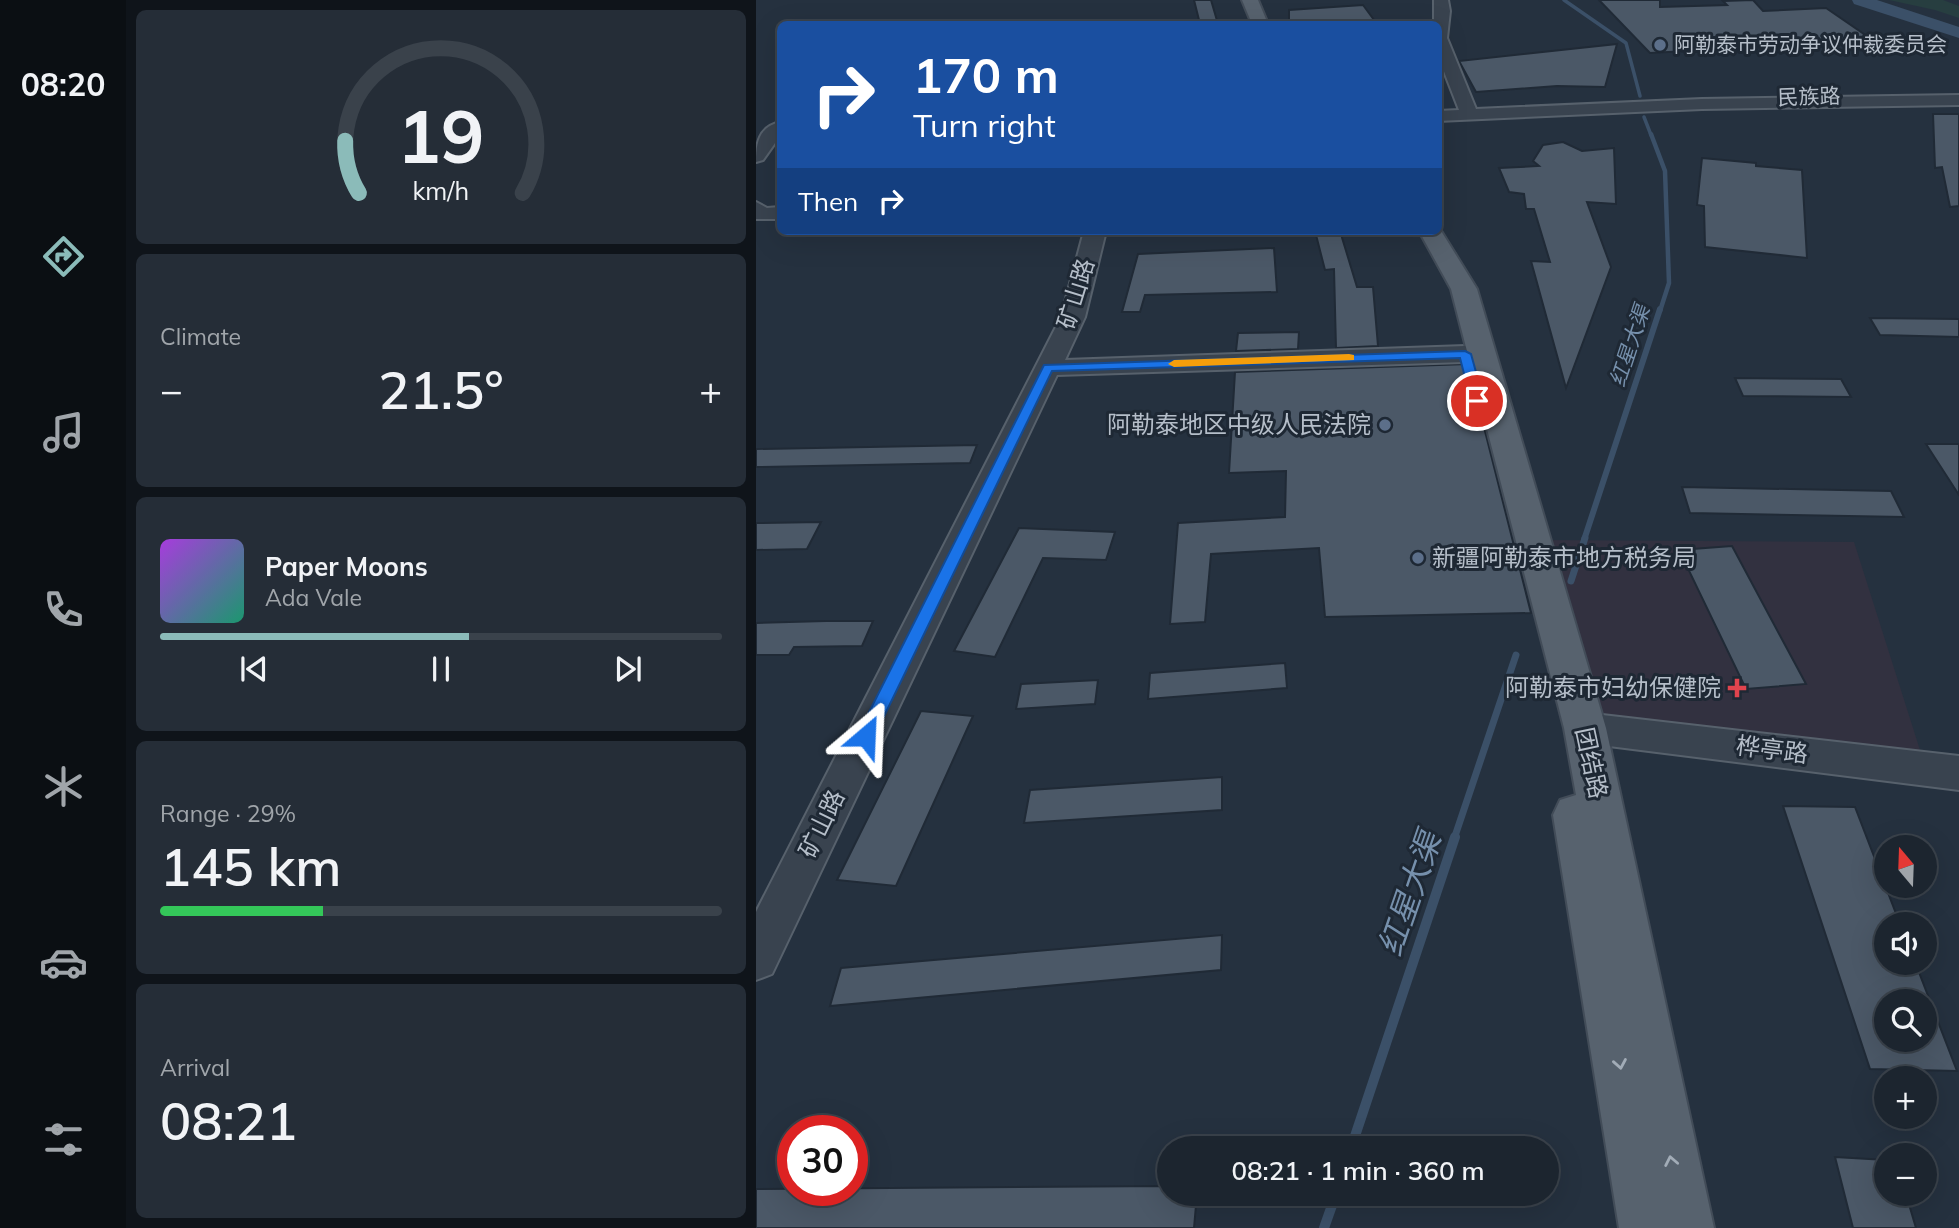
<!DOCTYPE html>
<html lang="en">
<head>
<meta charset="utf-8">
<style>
  body { margin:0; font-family:Mulish,"Noto Sans SC",sans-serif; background:#252d37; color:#f1f3f6; height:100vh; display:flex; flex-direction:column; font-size:26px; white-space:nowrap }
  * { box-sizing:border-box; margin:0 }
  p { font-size:23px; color:#a0a5aa }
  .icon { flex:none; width:38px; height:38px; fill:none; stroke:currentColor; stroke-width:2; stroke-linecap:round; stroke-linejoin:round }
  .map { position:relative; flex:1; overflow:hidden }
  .side { display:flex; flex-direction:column; gap:10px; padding:10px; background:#0f141a; width:630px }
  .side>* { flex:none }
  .guide { position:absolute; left:21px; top:21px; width:665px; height:214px; border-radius:10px; box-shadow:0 7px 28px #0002,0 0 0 2px #3a424b; background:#1a4fa0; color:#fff; overflow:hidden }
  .needle { width:46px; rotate:341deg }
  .tools { position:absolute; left:1118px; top:835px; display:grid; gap:14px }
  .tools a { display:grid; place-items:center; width:63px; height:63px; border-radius:50%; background:#1c252f; box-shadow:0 7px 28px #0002,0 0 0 2px #3a424b; font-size:35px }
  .speed { position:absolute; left:21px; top:1115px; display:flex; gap:14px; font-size:35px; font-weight:700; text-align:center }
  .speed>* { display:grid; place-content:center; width:91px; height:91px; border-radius:50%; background:#1c252f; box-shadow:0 7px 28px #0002,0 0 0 2px #3a424b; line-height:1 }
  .speed .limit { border:10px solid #d22; background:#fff; color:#111 }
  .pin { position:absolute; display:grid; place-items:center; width:60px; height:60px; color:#fff; margin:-30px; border:4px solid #fff; border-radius:50%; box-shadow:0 2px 7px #0007 }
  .me { position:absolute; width:77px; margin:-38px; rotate:26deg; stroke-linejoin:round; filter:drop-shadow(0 0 5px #0008) }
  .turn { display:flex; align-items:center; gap:24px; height:147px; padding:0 21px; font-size:32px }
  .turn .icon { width:91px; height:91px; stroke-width:2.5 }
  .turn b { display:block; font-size:49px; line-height:60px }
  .then { display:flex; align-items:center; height:66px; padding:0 21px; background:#0003; gap:14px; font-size:26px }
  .big { font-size:52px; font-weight:600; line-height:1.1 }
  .side .widget { flex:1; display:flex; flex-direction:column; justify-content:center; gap:10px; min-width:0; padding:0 24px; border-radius:10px; background:#252d37 }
  .side .dial { align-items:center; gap:0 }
  .dial svg { height:182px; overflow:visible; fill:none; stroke:#3a424b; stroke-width:7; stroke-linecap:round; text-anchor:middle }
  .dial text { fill:#f1f3f6; stroke:none }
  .song { display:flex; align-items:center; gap:21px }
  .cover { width:84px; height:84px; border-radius:10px; background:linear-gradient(135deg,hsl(280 70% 55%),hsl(160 70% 35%)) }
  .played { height:7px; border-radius:4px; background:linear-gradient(90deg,#8bbbb9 55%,#3a424b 55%) }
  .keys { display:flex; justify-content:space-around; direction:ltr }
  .heat { display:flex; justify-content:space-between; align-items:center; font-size:38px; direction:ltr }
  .charge { height:10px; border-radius:5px; background:linear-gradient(90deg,#34c759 29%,#3a424b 0) }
  .trip { position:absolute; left:401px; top:1136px; width:402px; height:70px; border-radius:35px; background:#1c252f; box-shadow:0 7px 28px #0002,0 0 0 2px #3a424b; font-weight:600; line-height:70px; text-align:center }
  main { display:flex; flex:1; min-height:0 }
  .tabs { display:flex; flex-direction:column; width:126px; justify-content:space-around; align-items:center; background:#0b0f13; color:#a0a5aa }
  .tabs .icon { width:49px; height:49px }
  .tabs .active { color:#8bbbb9 }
  .tabs b { font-size:32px; color:#f1f3f6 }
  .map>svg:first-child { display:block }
</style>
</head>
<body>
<main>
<nav class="tabs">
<b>08:20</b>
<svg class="icon active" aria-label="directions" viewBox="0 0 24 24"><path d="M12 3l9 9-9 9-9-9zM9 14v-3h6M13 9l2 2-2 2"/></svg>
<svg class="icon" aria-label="music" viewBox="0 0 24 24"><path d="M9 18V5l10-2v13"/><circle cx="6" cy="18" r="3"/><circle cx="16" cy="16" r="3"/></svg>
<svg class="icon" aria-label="phone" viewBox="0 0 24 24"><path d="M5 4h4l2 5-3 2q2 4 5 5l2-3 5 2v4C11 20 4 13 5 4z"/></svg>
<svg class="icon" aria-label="climate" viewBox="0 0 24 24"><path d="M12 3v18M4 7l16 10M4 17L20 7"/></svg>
<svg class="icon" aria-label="car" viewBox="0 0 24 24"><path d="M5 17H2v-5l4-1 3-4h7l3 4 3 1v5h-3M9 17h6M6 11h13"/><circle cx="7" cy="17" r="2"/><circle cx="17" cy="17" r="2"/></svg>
<svg class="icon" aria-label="filters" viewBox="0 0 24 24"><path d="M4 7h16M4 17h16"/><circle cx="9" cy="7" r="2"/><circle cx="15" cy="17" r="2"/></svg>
</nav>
<section class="side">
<div class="widget dial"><svg viewBox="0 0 100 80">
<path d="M14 69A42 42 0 1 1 86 69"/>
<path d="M14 69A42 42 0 0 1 8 46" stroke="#8bbbb9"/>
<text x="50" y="56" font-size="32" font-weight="700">19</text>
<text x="50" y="72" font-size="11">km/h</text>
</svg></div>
<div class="widget"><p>Climate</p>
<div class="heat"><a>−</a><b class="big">21.5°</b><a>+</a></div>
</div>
<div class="widget">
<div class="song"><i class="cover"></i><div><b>Paper Moons</b><p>Ada Vale</p></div></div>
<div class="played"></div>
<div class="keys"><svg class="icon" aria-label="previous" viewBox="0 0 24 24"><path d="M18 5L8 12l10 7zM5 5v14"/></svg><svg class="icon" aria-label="pause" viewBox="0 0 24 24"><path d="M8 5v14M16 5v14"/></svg><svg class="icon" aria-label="next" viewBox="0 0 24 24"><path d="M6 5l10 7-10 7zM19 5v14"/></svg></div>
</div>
<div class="widget"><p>Range · 29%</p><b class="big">145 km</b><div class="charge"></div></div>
<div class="widget"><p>Arrival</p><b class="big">08:21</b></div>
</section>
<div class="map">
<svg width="1203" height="1228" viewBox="0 0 1203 1228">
  <rect width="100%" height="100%" fill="#25313f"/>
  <polygon fill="#323140" points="777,540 1098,542 1170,769 829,728"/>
  <polygon fill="#273e40" points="1133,0 1187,0 1203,6 1203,18 1179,10"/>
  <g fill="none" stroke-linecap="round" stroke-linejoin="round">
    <g stroke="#3b5068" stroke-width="3.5">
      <polyline points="808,0 870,43 884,96"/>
      <polyline points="888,117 895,135"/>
    </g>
    <polyline stroke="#3b5068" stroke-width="4.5" points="895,134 909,171 913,283 904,311"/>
    <polyline stroke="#3b5068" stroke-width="6" points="828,540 904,309"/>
    <g stroke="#3b5068" stroke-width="7">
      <polyline points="815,581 829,538"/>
      <polyline points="698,839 760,655"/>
    </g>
    <g stroke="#3b5068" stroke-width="10">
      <polyline points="595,1148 699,837"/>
      <polyline points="568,1228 580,1194"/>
    </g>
    <polygon fill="#3b5068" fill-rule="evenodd" points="1096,0 1121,0 1203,27 1203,38 1098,4"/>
  </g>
  <g fill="#4b5867" stroke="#202a36" stroke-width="2" fill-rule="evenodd">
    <polygon points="438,0 455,0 462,24 444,24"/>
    <polygon points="843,0 904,0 904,7 971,5 967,1 997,0 1007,11 1070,8 1118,41 894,53"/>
    <polygon points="607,5 621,24 533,24 533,10"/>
    <polygon points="861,44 849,87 801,86 720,92 703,61"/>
    <polygon points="1177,114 1203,114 1203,206 1194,207 1186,167 1179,168"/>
    <polygon points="807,142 826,151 858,148 860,204 831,202 855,267 810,388 775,261 794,262 778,209 770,209 768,194 753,192 743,168 783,166 777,161 787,145"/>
    <polygon points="946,158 1000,163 1000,166 1046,170 1051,258 949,247 948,206 941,205"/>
    <polygon points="559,231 584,231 601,287 617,287 622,346 580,348 578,269 569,270"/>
    <polygon points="518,248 521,292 389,295 384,312 366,312 382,254"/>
    <polygon points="1114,318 1203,319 1203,337 1124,335"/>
    <polygon points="543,332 542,349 480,351 482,333"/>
    <polygon points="712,364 775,613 569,617 563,548 455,554 449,622 414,624 422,523 529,517 530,471 473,473 479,372"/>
    <polygon points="979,378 1085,379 1095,397 987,396"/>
    <polygon points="1170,444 1203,444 1203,495"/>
    <polygon points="221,445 214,463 0,467 0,449"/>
    <polygon points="926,487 1135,491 1148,517 934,513"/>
    <polygon points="65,522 51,549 0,550 0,523"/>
    <polygon points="263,528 359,532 350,560 287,558 239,657 198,651"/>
    <polygon points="976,546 1050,684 990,689 923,550"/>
    <polygon points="70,621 117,621 106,646 38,647 33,655 0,655 0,623"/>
    <polygon points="529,663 531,688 392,699 394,673"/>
    <polygon points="342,680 339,704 260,709 265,684"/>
    <polygon points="165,711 217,716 140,886 81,880"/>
    <polygon points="466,777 466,810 268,823 274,790"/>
    <path d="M1027,806L1099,807L1144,924H1130V962H1159L1201,1071L1114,1069ZM1130,1001H1169V1040H1130Z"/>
    <polygon points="466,935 465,970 74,1006 85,968"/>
    <polygon points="1079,1157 1130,1160 1130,1194 1150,1194 1160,1228 1097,1228"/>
    <polygon points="413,1186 413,1194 441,1194 438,1228 0,1228 0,1189"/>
  </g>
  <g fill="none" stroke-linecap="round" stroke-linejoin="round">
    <defs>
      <g id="minor">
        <polygon points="678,0 692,0 694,11 691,38 720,109 946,99 1203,95 1203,105 946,109 682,121 682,111 703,110 682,56 682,24 678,24"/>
        <path d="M24,122V136L7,160L0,162C0,143 3,127 24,122Z"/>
        <polygon points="0,202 11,208 24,207 24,219 0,219"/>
        <polygon points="328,231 350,231 329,317 309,360 709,346 718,349 722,354 718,359 709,362 301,375 16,974 0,980 0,912 305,317"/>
        <polygon points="829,713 1203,756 1203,790 829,743 816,739 811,728 816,717"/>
      </g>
      <g id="major">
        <polygon points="486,0 502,0 512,24 496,24"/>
        <polygon points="682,226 721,289 850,728 958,1228 863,1228 797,815 804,800 820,795 808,728 695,289 663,231 682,231"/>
      </g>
    </defs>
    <use href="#minor" stroke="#57616c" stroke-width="4"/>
    <use href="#major" stroke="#424c58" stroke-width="4"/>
    <use href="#minor" fill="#39434f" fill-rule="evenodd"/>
    <use href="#major" fill="#57626e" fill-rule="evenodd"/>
  </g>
  <defs><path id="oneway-chevron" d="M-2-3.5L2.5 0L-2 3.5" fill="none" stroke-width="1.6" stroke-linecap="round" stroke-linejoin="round" transform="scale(1.75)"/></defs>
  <g stroke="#a2acb7">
    <use href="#oneway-chevron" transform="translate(864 1064) rotate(80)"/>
    <use href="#oneway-chevron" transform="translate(915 1161) rotate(-101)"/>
  </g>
  <polygon fill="#1a73e8" stroke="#114b97" stroke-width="2" points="709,351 715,354 728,401 726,404 721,405 715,401 704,358 296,371 116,741 110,744 103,741 101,736 288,365"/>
  <polygon fill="#f59e0b" points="593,354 598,355 598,360 418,367 412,364 418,360"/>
  <g fill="#5c6f8a" stroke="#1e2834" stroke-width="2.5">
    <circle cx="904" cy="45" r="7"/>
    <circle cx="629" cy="425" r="7"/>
    <circle cx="662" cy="558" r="7"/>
  </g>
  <path fill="#e0444e" stroke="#1e2834" stroke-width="2.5" d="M977.5 677.5h7v7h7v7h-7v7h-7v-7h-7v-7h7z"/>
  <g text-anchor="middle" stroke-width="6" stroke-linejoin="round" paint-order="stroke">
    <g font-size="21" fill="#b5bec9" stroke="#1e2834" text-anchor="start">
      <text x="918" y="52">阿勒泰市劳动争议仲裁委员会</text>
    </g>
    <g font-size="21" fill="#b5bec9" stroke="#1e2834">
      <text transform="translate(1053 97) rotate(-2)" y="7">民族路</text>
    </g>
    <g font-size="21" font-style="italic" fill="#7690ac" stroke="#1e2834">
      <text transform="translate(874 346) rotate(-72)" y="7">红星大渠</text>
    </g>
    <g font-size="24" fill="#b5bec9" stroke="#1e2834">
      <text transform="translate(320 294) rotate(-73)" y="8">矿山路</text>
      <text transform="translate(1016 750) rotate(7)" y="8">桦亭路</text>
      <text transform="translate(835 763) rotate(78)" y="8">团结路</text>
      <text transform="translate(66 824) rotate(-64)" y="8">矿山路</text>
    </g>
    <g font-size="24" fill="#b5bec9" stroke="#1e2834" text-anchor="end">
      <text x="615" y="433">阿勒泰地区中级人民法院</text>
      <text x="676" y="566" text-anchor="start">新疆阿勒泰市地方税务局</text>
      <text x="965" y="696">阿勒泰市妇幼保健院</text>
    </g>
    <g font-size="32" font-style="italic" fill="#7690ac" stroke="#1e2834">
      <text transform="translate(654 894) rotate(-71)" y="11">红星大渠</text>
    </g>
  </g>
</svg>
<div class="tools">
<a><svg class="needle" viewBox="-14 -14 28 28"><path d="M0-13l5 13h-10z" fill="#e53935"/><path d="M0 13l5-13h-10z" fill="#a0a5aa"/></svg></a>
<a><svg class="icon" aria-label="sound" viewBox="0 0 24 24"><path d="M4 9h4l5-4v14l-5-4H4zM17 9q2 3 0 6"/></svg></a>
<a><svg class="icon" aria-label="search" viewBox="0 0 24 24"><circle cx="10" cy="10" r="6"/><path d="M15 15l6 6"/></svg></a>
<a>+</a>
<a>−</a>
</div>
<div class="speed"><div class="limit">30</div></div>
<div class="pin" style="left:721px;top:401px;background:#d93025"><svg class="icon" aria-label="arrive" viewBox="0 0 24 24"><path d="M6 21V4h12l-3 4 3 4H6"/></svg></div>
<svg class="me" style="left:110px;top:736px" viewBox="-20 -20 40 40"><path d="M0-17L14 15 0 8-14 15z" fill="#1a73e8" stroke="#fff" stroke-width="4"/></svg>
<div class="trip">08:21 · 1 min · 360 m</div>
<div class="guide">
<div class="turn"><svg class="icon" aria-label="right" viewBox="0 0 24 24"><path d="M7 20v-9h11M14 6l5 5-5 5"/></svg><div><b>170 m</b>Turn right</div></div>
<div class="then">Then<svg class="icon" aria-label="right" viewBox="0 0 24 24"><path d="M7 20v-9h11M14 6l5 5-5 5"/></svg></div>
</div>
</div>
</main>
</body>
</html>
